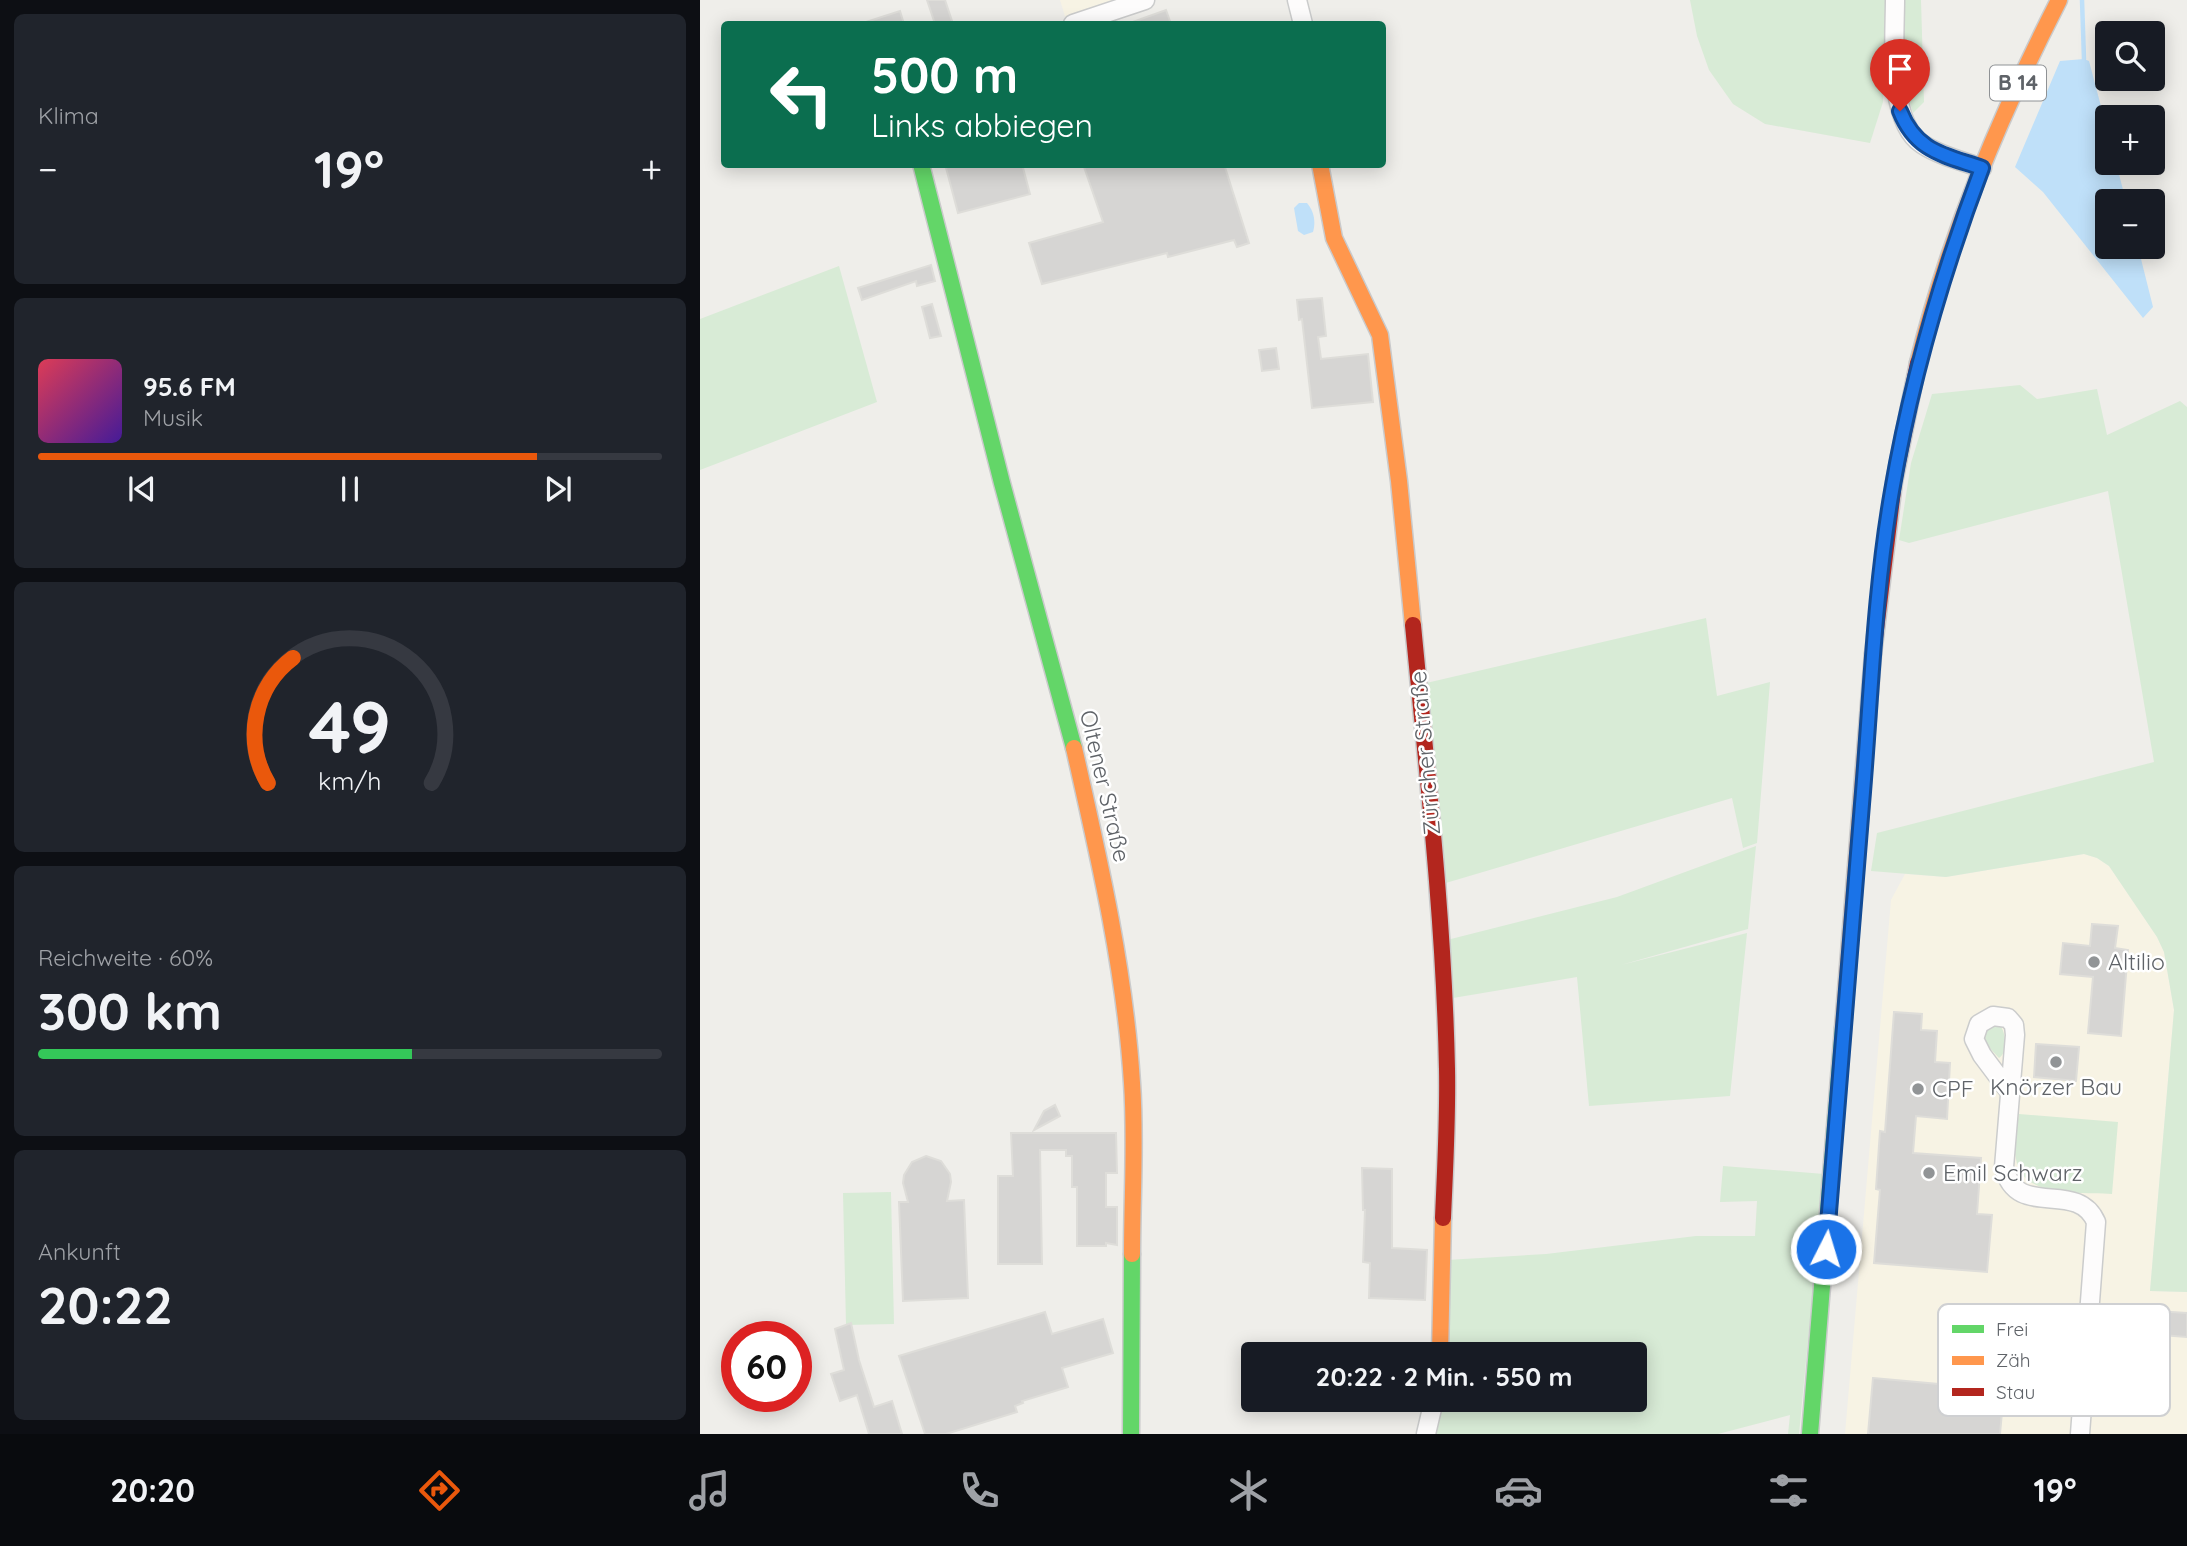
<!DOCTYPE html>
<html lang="de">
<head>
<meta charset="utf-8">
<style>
  body { margin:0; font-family:Quicksand,sans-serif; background:#20242c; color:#f1f3f6; height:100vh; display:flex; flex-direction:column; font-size:26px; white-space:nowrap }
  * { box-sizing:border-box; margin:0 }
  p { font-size:23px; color:#9ea1a6 }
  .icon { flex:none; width:38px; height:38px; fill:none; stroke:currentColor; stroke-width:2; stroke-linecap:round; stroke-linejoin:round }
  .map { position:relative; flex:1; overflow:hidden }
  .details { display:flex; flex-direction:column; gap:14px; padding:14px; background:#0d0f14; width:700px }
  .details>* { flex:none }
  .guide { position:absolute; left:21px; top:21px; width:665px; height:147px; border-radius:7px; box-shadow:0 4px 18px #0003; background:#0b6e4f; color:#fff; overflow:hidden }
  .controls { position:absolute; left:1395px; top:21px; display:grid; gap:14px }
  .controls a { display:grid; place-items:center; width:70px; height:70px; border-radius:7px; background:#171b24; box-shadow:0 4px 18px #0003; font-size:35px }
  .speed { position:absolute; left:21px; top:1321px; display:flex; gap:14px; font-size:35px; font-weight:700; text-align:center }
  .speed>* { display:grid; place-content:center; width:91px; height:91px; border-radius:50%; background:#171b24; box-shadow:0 4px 18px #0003; line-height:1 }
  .speed .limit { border:10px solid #d22; background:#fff; color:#111 }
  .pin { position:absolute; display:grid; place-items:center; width:60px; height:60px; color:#fff; margin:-72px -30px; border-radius:50% 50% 50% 0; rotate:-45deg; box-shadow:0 0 7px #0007 }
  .pin .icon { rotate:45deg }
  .me { position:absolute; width:77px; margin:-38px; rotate:5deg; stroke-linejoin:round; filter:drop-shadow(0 0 5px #0008) }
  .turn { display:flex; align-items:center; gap:24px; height:147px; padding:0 35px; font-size:32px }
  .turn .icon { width:91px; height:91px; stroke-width:2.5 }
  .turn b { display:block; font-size:49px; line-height:60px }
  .big { font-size:52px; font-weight:700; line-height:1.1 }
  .details .tile { flex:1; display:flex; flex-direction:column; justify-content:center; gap:10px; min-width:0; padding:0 24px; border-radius:10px; background:#20242c }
  .details .dial { align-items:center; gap:0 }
  .dial svg { height:182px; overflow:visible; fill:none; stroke:#363941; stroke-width:7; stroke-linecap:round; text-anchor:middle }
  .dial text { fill:#f1f3f6; stroke:none }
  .song { display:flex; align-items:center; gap:21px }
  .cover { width:84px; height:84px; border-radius:10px; background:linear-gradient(135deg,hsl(350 70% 55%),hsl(260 70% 35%)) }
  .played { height:7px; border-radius:4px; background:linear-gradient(90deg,#ea580c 80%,#363941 80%) }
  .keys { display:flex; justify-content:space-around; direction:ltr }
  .heat { display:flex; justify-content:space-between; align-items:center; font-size:38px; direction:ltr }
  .charge { height:10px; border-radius:5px; background:linear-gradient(90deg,#34c759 60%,#363941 0) }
  .trip { position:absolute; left:541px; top:1342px; width:406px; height:70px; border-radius:7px; background:#171b24; box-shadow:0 4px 18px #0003; font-weight:700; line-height:70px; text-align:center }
  .tabs { display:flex; height:112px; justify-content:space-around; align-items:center; background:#090b0e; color:#9ea1a6 }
  .tabs .icon { width:49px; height:49px }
  .tabs .selected { color:#ea580c }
  .tabs b { font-size:32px; color:#f1f3f6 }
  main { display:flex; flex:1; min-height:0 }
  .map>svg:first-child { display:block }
</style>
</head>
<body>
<main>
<section class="details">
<div class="tile"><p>Klima</p>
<div class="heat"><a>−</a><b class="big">19°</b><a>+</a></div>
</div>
<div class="tile">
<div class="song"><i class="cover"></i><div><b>95.6 FM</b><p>Musik</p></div></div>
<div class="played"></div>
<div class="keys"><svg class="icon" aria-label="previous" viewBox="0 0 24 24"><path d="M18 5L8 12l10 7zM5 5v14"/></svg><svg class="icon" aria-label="pause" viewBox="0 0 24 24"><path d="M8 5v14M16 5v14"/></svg><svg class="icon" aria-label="next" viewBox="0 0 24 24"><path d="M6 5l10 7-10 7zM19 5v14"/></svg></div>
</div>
<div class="tile dial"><svg viewBox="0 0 100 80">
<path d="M14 69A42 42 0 1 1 86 69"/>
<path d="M14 69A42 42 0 0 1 25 14" stroke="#ea580c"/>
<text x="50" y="56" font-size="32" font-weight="700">49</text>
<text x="50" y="72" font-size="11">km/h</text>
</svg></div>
<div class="tile"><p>Reichweite · 60%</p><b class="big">300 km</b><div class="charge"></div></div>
<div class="tile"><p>Ankunft</p><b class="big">20:22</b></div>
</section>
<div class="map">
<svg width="1487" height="1434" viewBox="0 0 1487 1434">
  <rect width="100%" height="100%" fill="#efeeea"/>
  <g fill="#f7f3e4">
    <polygon points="360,0 431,0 367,23"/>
    <polygon points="1384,854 1397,858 1409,866 1457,937 1464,952 1474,1010 1450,1291 1487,1292 1487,1434 1145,1434 1191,900 1205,874 1246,877"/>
  </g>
  <g fill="#d8ebd6">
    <polygon points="990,0 1188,0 1183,102 1170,143 1065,124 1033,104 1009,70 997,36"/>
    <polygon points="1202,0 1221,0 1224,102 1213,113 1205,86"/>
    <polygon points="139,266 177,402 0,470 0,319"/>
    <polygon points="1320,385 1337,399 1397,389 1407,435 1480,401 1487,407 1487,1292 1450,1291 1474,1010 1464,952 1457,937 1409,866 1397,858 1384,854 1246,877 1171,871 1177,833 1454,762 1408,491 1209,543 1199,540 1211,463 1232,394"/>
    <polygon points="1006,618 1017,696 1070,682 1057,843 1043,848 1032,798 739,885 722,684"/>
    <polygon points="1056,846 1048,929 921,965 1047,933 1030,1096 889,1106 877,977 747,999 743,941 917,897"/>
    <path d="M1290,1024L1300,1025C1306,1033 1308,1052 1299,1058L1284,1042L1283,1031Z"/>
    <path d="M1319,1114L1418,1122L1412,1194C1382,1192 1322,1199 1316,1159C1313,1145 1317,1128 1319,1114Z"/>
    <polygon points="1023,1166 1124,1174 1099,1434 1088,1434 1090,1415 1018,1434 729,1434 738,1400 934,1400 934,1354 743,1354 747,1260 846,1254 996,1236 1055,1236 1057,1201 1020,1202"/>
    <polygon points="191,1192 194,1324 146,1325 143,1193"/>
  </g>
  <g fill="#bfe0f9">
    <polygon points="1384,59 1389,61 1407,129 1407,163 1416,163 1426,201 1407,201 1407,247 1438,247 1453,307 1443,318 1343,192 1315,167 1360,61"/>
    <path d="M599,203H607C614,211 616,222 613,232L604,235L598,231L594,208Z"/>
  </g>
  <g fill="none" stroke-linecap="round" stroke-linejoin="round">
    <polyline stroke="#bfe0f9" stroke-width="4.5" points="1382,0 1384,59"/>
  </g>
  <g fill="#d6d5d3" stroke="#deddd9" stroke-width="2">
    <polygon points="227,0 245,0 253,24 235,24"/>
    <polygon points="466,10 471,24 431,24 430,23"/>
    <polygon points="200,11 204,24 166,24 166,22"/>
    <polygon points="245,164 322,164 330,194 258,213"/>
    <polygon points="383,164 524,164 549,243 537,247 534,240 468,257 467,253 342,284 329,243 403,222"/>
    <polygon points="231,265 235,281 217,286 216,281 162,300 158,288"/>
    <polygon points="622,298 626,336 618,337 621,359 668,354 673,402 612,408 602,319 599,320 597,300"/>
    <polygon points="232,304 241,336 230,338 222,307"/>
    <polygon points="576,348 579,369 562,371 559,350"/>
    <polygon points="1392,924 1418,926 1415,948 1428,950 1421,1036 1388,1033 1393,977 1360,974 1363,943 1390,946"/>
    <polygon points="1194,1012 1222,1014 1221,1030 1237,1031 1235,1062 1250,1063 1247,1119 1216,1116 1213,1153 1281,1158 1277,1214 1292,1215 1287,1272 1174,1263 1180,1190 1176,1189 1180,1131 1185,1132"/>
    <polygon points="1336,1044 1379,1047 1376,1081 1334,1077"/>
    <polygon points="355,1105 360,1116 334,1130 344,1111"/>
    <polygon points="311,1133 416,1133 417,1173 406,1173 406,1207 417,1207 417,1245 406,1243 406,1246 377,1246 377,1187 372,1187 372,1156 366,1156 366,1150 340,1150 342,1264 298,1264 298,1176 313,1176"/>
    <polygon points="226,1156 241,1161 250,1174 251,1182 247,1201 264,1200 268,1298 203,1301 199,1202 208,1202 203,1183 204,1175 212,1162"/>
    <polygon points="662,1168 692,1169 692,1248 727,1250 725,1300 669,1298 670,1263 663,1262 665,1210 663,1210"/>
    <polygon points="1425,1309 1487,1313 1487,1337 1423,1332"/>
    <polygon points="345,1312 352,1334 403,1319 413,1353 362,1368 368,1387 322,1401 323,1403 315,1406 317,1412 246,1434 225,1434 199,1356"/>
    <polygon points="151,1323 159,1360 174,1407 192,1401 202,1434 169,1434 157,1395 140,1401 131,1374 144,1370 135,1329"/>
    <polygon points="1173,1378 1304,1390 1300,1434 1168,1434"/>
  </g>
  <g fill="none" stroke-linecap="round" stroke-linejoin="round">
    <defs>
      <g id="street">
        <polyline points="597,0 603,24"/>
        <path d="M1195,0C1195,38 1187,121 1222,144C1240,156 1263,161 1282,168"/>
        <polyline points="373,24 445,0"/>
        <path d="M1309,1091L1282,1055L1274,1039L1279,1024L1293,1016L1308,1018L1314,1025L1315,1035L1304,1167C1316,1221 1377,1178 1396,1222L1380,1434"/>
        <polyline points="726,1434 734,1400"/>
      </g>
      <g id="fast">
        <polyline points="221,164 302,483 374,748"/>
        <polyline points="431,1434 432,1254"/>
        <polyline points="1110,1434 1143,1028"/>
      </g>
      <g id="slow">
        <polyline points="620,164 634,238 680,335 699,481 713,625"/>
        <path d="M1218,363C1249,236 1300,116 1359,0"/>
        <path d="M374,748C399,858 425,970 432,1083C436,1139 432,1197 432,1254"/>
        <polyline points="1143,1028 1173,654"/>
        <polyline points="740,1354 743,1218"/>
      </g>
      <g id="jam">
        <path d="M713,625C727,772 744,921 747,1069C748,1119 745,1169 743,1218"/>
        <polyline points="1173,654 1194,482 1218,363"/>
      </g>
    </defs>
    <use href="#street" stroke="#cbcccc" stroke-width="21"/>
    <use href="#fast" stroke="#cacacb" stroke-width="19"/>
    <use href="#slow" stroke="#cacacb" stroke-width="19"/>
    <use href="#jam" stroke="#cacacb" stroke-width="19"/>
    <use href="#street" stroke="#fdfcfc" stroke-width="18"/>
    <use href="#fast" stroke="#63d668" stroke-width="16"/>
    <use href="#slow" stroke="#ff974d" stroke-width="16"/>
    <use href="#jam" stroke="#b3261e" stroke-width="16"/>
  </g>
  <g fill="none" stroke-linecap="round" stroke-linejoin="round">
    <defs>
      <path id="route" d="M1126,1249C1138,1101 1150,952 1162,804C1171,700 1174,594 1192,491C1211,380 1242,274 1282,168C1245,155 1216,152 1200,111"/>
    </defs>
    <use href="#route" stroke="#114b97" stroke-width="18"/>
    <use href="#route" stroke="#1a73e8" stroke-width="12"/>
  </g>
  <g fill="#919496" stroke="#fff" stroke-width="2.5">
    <circle cx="1394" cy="962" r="7"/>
    <circle cx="1356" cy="1062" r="7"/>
    <circle cx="1218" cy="1089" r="7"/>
    <circle cx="1229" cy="1173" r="7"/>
  </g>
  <g text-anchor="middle" stroke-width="5" stroke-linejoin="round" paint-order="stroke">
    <rect fill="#fff" stroke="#8f9295" stroke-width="2" x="1290" y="65.5" width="56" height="35" rx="5"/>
    <g font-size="21" font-weight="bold" fill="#5f6368">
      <text x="1318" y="90">B 14</text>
    </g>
    <g font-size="23" fill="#5f6368" stroke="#fff">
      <text transform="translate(725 753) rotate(-95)" y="8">Züricher Straße</text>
      <text transform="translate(405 786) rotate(77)" y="8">Oltener Straße</text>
    </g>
    <g font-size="23" fill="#5f6368" stroke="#fff" text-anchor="start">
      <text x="1408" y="970">Altilio</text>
      <text x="1356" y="1095" text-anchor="middle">Knörzer Bau</text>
      <text x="1232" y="1097">CPF</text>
      <text x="1243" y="1181">Emil Schwarz</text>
    </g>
  </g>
  <rect x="1238" y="1304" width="232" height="112" rx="10" fill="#fff" stroke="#cfd0d2" stroke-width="2"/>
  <rect x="1252" y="1325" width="32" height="8" fill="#63d668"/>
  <rect x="1252" y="1356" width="32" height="9" fill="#ff974d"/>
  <rect x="1252" y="1388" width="32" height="8" fill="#b3261e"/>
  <g font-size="19" fill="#5f6368">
    <text x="1296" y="1336">Frei</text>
    <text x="1296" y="1367">Zäh</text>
    <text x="1296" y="1399">Stau</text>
  </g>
</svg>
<div class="controls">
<a><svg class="icon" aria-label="search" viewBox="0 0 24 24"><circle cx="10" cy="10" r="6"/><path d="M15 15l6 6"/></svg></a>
<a>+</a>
<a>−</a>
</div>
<div class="speed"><div class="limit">60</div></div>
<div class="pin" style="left:1200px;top:111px;background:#d93025"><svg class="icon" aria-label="arrive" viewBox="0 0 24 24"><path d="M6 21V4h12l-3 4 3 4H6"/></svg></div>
<svg class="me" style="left:1126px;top:1249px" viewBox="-20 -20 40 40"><circle r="17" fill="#1a73e8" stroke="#fff" stroke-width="3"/><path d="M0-11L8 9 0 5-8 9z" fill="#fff"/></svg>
<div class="trip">20:22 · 2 Min. · 550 m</div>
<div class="guide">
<div class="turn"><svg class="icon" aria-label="left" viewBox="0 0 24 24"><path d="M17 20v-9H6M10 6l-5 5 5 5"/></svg><div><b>500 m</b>Links abbiegen</div></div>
</div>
</div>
</main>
<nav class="tabs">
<b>20:20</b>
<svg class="icon selected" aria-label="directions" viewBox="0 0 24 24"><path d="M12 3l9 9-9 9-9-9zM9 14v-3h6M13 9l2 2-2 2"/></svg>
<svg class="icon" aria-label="music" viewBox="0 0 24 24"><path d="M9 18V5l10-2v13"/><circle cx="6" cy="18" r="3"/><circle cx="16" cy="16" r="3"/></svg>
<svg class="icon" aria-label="phone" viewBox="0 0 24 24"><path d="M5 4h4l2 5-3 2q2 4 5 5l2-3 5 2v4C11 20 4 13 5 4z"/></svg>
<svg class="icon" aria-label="climate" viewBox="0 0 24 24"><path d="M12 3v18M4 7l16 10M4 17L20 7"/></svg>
<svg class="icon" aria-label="car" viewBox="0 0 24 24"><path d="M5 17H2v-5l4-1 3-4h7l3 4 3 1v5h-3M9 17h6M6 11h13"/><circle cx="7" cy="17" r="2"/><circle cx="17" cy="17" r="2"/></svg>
<svg class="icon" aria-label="filters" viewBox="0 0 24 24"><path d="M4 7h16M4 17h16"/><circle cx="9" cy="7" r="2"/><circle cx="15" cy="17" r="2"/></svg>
<b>19°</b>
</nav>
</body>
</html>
